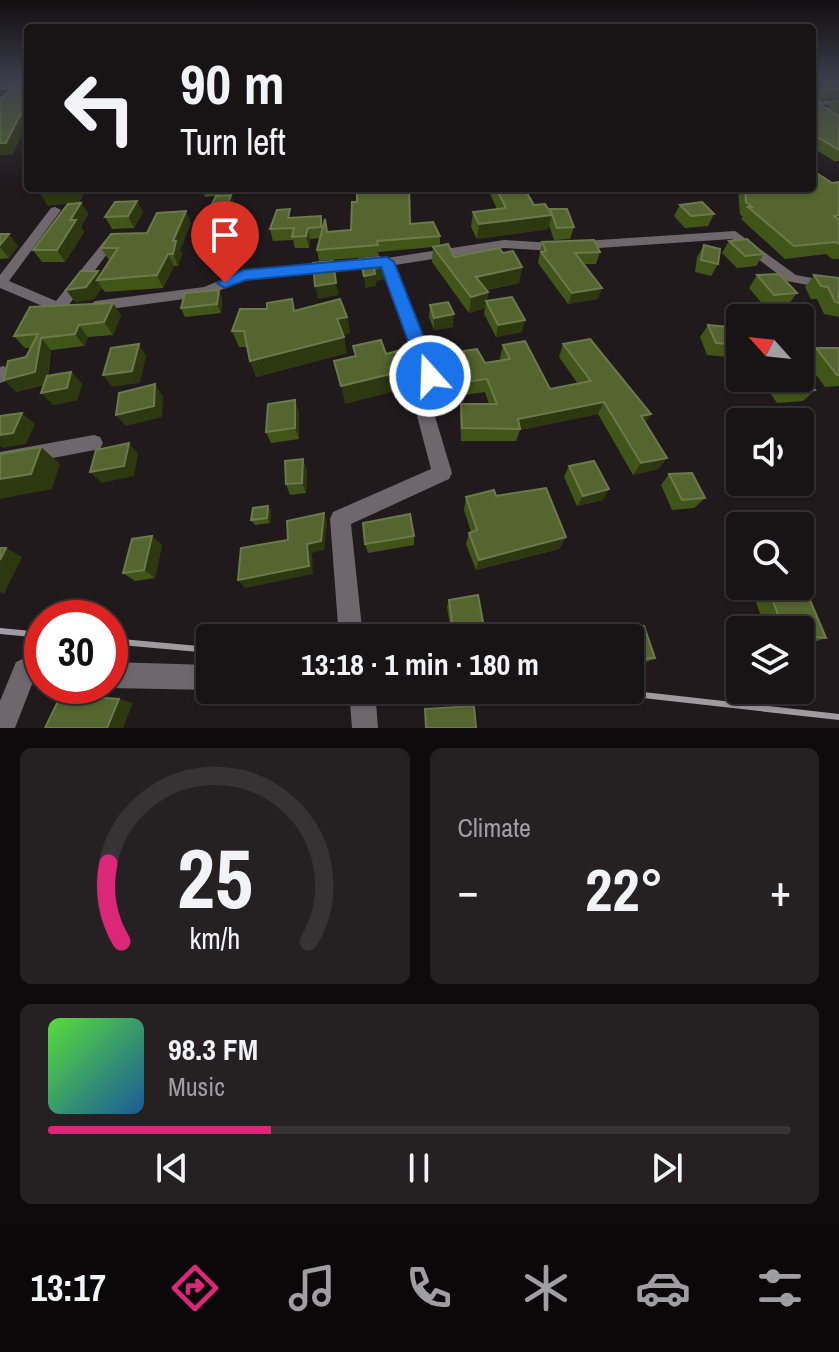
<!DOCTYPE html>
<html lang="en">
<head>
<meta charset="utf-8">
<style>
  body { margin:0; font-family:"Archivo Narrow",sans-serif; background:#252123; color:#f1f3f6; height:100vh; display:flex; flex-direction:column; font-size:30px; white-space:nowrap }
  * { box-sizing:border-box; margin:0 }
  p { font-size:26px; color:#9f9ea1 }
  .icon { flex:none; width:44px; height:44px; fill:none; stroke:currentColor; stroke-width:2; stroke-linecap:round; stroke-linejoin:round }
  .map { position:relative; height:728px; overflow:hidden }
  .panel { display:flex; flex-direction:column; gap:20px; padding:20px; background:#0d0b0c; flex:1 }
  .panel>* { flex:none }
  .hud { position:absolute; left:24px; top:24px; width:792px; height:168px; border-radius:8px; box-shadow:0 2px 6px #0004,0 0 0 2px #363335; background:#181416; color:#f1f3f6; overflow:hidden }
  .needle { width:52px; rotate:297deg }
  .controls { position:absolute; left:726px; top:304px; display:grid; gap:16px }
  .controls a { display:grid; place-items:center; width:88px; height:88px; border-radius:8px; background:#181416; box-shadow:0 2px 6px #0004,0 0 0 2px #363335; font-size:40px }
  .speed { position:absolute; left:24px; top:600px; display:flex; gap:16px; font-size:40px; font-weight:700; text-align:center }
  .speed>* { display:grid; place-content:center; width:104px; height:104px; border-radius:50%; background:#181416; box-shadow:0 2px 6px #0004,0 0 0 2px #363335; line-height:1 }
  .speed .limit { border:12px solid #d22; background:#fff; color:#111 }
  .pin { position:absolute; display:grid; place-items:center; width:68px; height:68px; color:#fff; margin:-82px -34px; border-radius:50% 50% 50% 0; rotate:-45deg; box-shadow:0 0 8px #0007 }
  .pin .icon { rotate:45deg }
  .me { position:absolute; width:88px; margin:-44px; rotate:340deg; stroke-linejoin:round; filter:drop-shadow(0 0 6px #0008) }
  .turn { display:flex; align-items:center; gap:28px; height:168px; padding:0 24px; font-size:36px }
  .turn .icon { width:104px; height:104px; stroke-width:2.5 }
  .turn b { display:block; font-size:56px; line-height:68px }
  .big { font-size:60px; font-weight:700; line-height:1.1 }
  .panel .tile { flex:1; display:flex; flex-direction:column; justify-content:center; gap:12px; min-width:0; padding:0 28px; border-radius:12px; background:#252123 }
  .panel .dial { align-items:center; gap:0 }
  .dial svg { height:208px; overflow:visible; fill:none; stroke:#363335; stroke-width:7; stroke-linecap:round; text-anchor:middle }
  .dial text { fill:#f1f3f6; stroke:none }
  .song { display:flex; align-items:center; gap:24px }
  .cover { width:96px; height:96px; border-radius:12px; background:linear-gradient(135deg,hsl(110 70% 55%),hsl(210 70% 35%)) }
  .played { height:8px; border-radius:4px; background:linear-gradient(90deg,#db2777 30%,#363335 30%) }
  .keys { display:flex; justify-content:space-around; direction:ltr }
  .heat { display:flex; justify-content:space-between; align-items:center; font-size:44px; direction:ltr }
  .panel .tiles { flex:1; display:grid; gap:20px; grid-template-columns:1fr 1fr }
  .tile:last-child { grid-column:span 2 }
  .trip { position:absolute; left:196px; top:624px; width:448px; height:80px; border-radius:8px; background:#181416; box-shadow:0 2px 6px #0004,0 0 0 2px #363335; font-weight:700; line-height:80px; text-align:center }
  .tab-bar { display:flex; height:128px; justify-content:space-around; align-items:center; background:#0a0809; color:#9f9ea1 }
  .tab-bar .icon { width:56px; height:56px }
  .tab-bar .current { color:#db2777 }
  .tab-bar b { font-size:36px; color:#f1f3f6 }
  .map>svg:first-child { display:block }
</style>
</head>
<body>
<div class="map">
<svg width="839" height="728" viewBox="0 0 839 728">
  <rect width="100%" height="100%" fill="#201a1d"/>
  <g fill="none" stroke-linecap="round" stroke-linejoin="round">
    <g fill="#6f676b" fill-rule="evenodd">
      <polygon points="812,100 839,101 839,105 812,104"/>
      <polygon points="55,207 61,210 9,281 56,301 106,239 110,238 116,242 68,306 77,307 79,310 77,313 66,316 0,288 0,275 51,208"/>
      <polygon points="735,231 796,275 839,283 839,291 787,281 732,239 554,251 504,248 395,265 438,376 427,390 452,473 449,479 351,524 363,638 339,638 330,519 333,512 431,469 410,389 421,375 382,266 246,279 207,296 95,311 88,306 95,301 204,287 243,271 387,258 504,240 554,243"/>
      <polygon points="3,366 9,368 11,372 6,381 0,383 0,367"/>
      <polygon points="94,435 100,437 103,443 100,449 0,468 0,452"/>
      <polygon points="25,658 42,659 42,685 32,684 15,728 0,728 0,701 16,662"/>
      <polygon points="110,662 210,665 212,690 110,688 106,686 110,686"/>
      <polygon points="349,690 375,690 378,728 352,728"/>
    </g>
    <polygon fill="#6f676b" fill-rule="evenodd" points="28,80 28,86 0,90 0,84"/>
    <g stroke="#a09b9e" stroke-width="6">
      <polyline points="0,631 42,635"/>
      <polyline points="110,641 210,650"/>
      <polyline points="598,690 839,717"/>
    </g>
  </g>
  <g fill="#425518">
    <polygon points="28,79 28,125 26,125 13,154 0,155 0,99"/>
    <polygon points="812,79 839,79 839,98 815,100 816,102 839,116 839,161 834,161 812,147"/>
    <polygon points="833,99 839,99 839,115 827,108"/>
    <polygon points="839,182 839,259 832,259 826,254 785,259 741,219 743,217 740,214 738,190 680,194 673,188 812,188 832,183"/>
    <polygon points="202,188 224,188 222,195 231,195 235,207 230,219 215,219 210,208 216,196 205,197"/>
    <polygon points="415,188 489,188 489,190 417,194"/>
    <polygon points="491,188 524,188 534,205 550,211 550,209 574,227 570,239 554,240 549,225 548,229 477,239 471,227 473,212 497,209 490,194"/>
    <polygon points="81,203 88,214 81,227 84,232 65,262 42,262 33,250"/>
    <polygon points="680,205 714,214 708,226 685,228 674,216"/>
    <polygon points="143,212 134,228 112,229 105,217"/>
    <polygon points="292,217 323,228 327,232 410,224 440,236 440,246 454,257 503,253 522,267 519,283 487,290 488,292 487,301 522,332 496,337 484,314 485,308 469,313 432,262 433,247 378,252 379,256 319,261 317,250 320,238 310,239 309,248 295,248 293,240 273,241 270,229"/>
    <polygon points="191,223 180,250 182,253 178,266 174,266 163,288 105,292 102,288 94,299 75,302 100,275 109,260 101,248 147,233"/>
    <polygon points="0,234 18,246 9,258 0,259"/>
    <polygon points="729,241 764,254 756,266 737,268 722,253"/>
    <polygon points="542,242 600,252 596,264 584,264 598,299 568,304 538,263"/>
    <polygon points="704,245 718,264 711,276 695,272 697,257"/>
    <polygon points="757,275 797,293 788,305 765,307 749,288"/>
    <polygon points="814,275 839,278 839,317 824,314 817,299 811,299 805,287"/>
    <polygon points="219,290 222,299 221,313 185,317 181,308"/>
    <polygon points="430,305 453,327 434,330 429,317"/>
    <polygon points="295,310 347,317 350,333 343,335 347,353 256,377 250,361 247,347 239,347 232,331"/>
    <polygon points="121,315 113,335 88,337 84,346 51,350 48,376 71,372 82,384 77,400 53,405 44,385 16,392 26,357 30,348 25,348 14,336"/>
    <polygon points="708,325 740,328 740,358 707,355 700,337"/>
    <polygon points="563,344 645,422 667,458 658,469 633,475 598,414 520,430 516,441 461,441 460,416 461,404 489,404 485,392 464,395 455,366 456,352 485,363 501,360 500,358 503,345 550,389 578,384 559,357"/>
    <polygon points="816,348 839,348 839,386 825,387 805,360"/>
    <polygon points="774,378 800,378 815,390 803,401 777,403 766,387"/>
    <polygon points="299,412 299,439 271,443 266,432"/>
    <polygon points="569,466 603,500 577,506 564,477"/>
    <polygon points="307,470 306,493 290,495 286,484"/>
    <polygon points="669,474 705,498 694,508 672,510 661,485"/>
    <polygon points="496,496 566,537 559,549 476,570 466,544 469,533 471,532 464,510 466,497"/>
    <polygon points="268,506 271,511 270,523 255,525 251,520"/>
    <polygon points="152,536 162,545 155,578 135,581 123,573"/>
    <polygon points="414,536 414,545 368,553 365,544"/>
    <polygon points="750,586 800,586 826,638 808,644 800,643 800,630 766,630"/>
    <polygon points="449,600 486,638 452,638 447,607"/>
    <polygon points="619,628 655,658 645,663 630,664 630,638 611,638 610,634"/>
  </g>
  <g fill="#2d3710">
    <polygon points="20,115 26,125 13,154 0,155 0,143"/>
    <polygon points="48,188 86,188 80,202 48,206 37,189"/>
    <polygon points="231,195 235,207 230,219 226,207"/>
    <polygon points="137,201 143,212 134,228 128,216"/>
    <polygon points="81,203 88,214 81,227 84,232 65,262 57,250"/>
    <polygon points="186,211 191,223 180,250 182,253 178,266 173,254 173,241"/>
    <polygon points="552,215 548,229 477,239 479,224"/>
    <polygon points="308,228 310,239 309,248 306,236"/>
    <polygon points="9,234 18,246 9,258 0,247 0,245"/>
    <polygon points="168,254 174,266 163,288 157,275"/>
    <polygon points="383,267 384,279 376,281 376,286 365,288 364,276 374,268"/>
    <polygon points="522,267 519,283 475,292 476,277"/>
    <polygon points="98,271 103,279 97,280 102,288 94,299 75,302 66,290"/>
    <polygon points="336,283 339,295 318,299 315,286"/>
    <polygon points="602,288 598,299 568,304 572,293"/>
    <polygon points="219,290 222,299 221,313 217,304"/>
    <polygon points="488,292 485,308 469,313 471,297"/>
    <polygon points="113,303 121,315 113,335 104,322"/>
    <polygon points="454,314 453,327 434,330 434,318"/>
    <polygon points="347,317 350,333 340,336 337,319"/>
    <polygon points="525,320 522,332 496,337 498,325"/>
    <polygon points="79,325 88,337 84,346 75,334"/>
    <polygon points="344,337 347,353 256,377 250,361"/>
    <polygon points="41,338 51,350 46,384 16,392 4,380 35,372"/>
    <polygon points="139,344 146,356 140,383 112,387 103,375"/>
    <polygon points="414,361 414,379 408,388 345,404 341,386"/>
    <polygon points="71,372 82,384 77,400 53,405 41,393"/>
    <polygon points="155,384 163,396 162,417 126,426 116,415"/>
    <polygon points="295,400 299,412 299,439 295,428"/>
    <polygon points="604,402 598,414 520,430 518,419"/>
    <polygon points="22,413 35,424 26,444 3,448 0,446 0,435"/>
    <polygon points="651,414 643,426 641,416"/>
    <polygon points="129,443 138,454 134,476 102,483 90,472"/>
    <polygon points="41,447 60,464 52,489 0,499 0,479"/>
    <polygon points="667,458 658,469 633,475 641,463"/>
    <polygon points="303,459 307,470 306,493 302,483"/>
    <polygon points="609,489 603,500 577,506 583,496"/>
    <polygon points="268,506 271,511 270,523 267,518"/>
    <polygon points="324,513 327,522 324,550 312,553 313,574 245,588 238,580"/>
    <polygon points="152,536 162,545 155,578 144,570"/>
    <polygon points="566,537 559,549 476,570 479,560"/>
    <polygon points="6,548 22,557 4,594 0,592 0,560"/>
    <polygon points="119,699 133,703 123,728 107,728"/>
  </g>
  <g fill="#54652f" stroke="#6c794c" stroke-width="2">
    <polygon points="25,79 28,79 28,99 24,102 28,102 28,114 20,115 6,143 0,143 0,99"/>
    <polygon points="812,79 839,79 839,89 814,91 816,102 839,116 839,150 812,134"/>
    <polygon points="812,170 832,183 839,182 839,215 834,216 839,220 839,244 836,242 794,246 748,207 752,207 746,202 745,188 812,188"/>
    <polygon points="357,188 409,188 410,224 433,222 440,236 377,241 378,245 317,250 325,219 327,232 351,230 352,202 357,202"/>
    <polygon points="496,188 524,188 534,205 545,204 552,215 479,224 473,212 506,208"/>
    <polygon points="231,195 226,207 210,208 216,196"/>
    <polygon points="137,201 128,216 105,217 115,202"/>
    <polygon points="702,202 714,214 691,216 680,205"/>
    <polygon points="81,203 70,220 76,220 57,250 33,250 68,204"/>
    <polygon points="290,209 288,218 321,216 321,227 308,228 306,236 292,237 294,228 270,229 277,210"/>
    <polygon points="550,209 567,209 574,227 557,228"/>
    <polygon points="186,211 173,241 176,241 173,254 168,254 157,275 97,280 118,248 101,248 111,234 147,233 157,213"/>
    <polygon points="0,234 9,234 0,245"/>
    <polygon points="747,239 764,254 745,256 729,241"/>
    <polygon points="594,240 600,252 575,253 602,288 572,293 541,252 546,251 542,242"/>
    <polygon points="448,244 454,257 499,248 503,253 513,251 522,267 476,277 488,292 471,297 433,247"/>
    <polygon points="704,245 720,249 718,264 701,260"/>
    <polygon points="379,257 383,267 374,268 375,274 364,276 360,259"/>
    <polygon points="333,261 336,283 315,286 313,263"/>
    <polygon points="81,271 98,271 86,287 66,290"/>
    <polygon points="779,274 797,293 774,295 757,275"/>
    <polygon points="814,275 839,278 839,303 835,302 828,287 821,286"/>
    <polygon points="219,290 217,304 181,308 185,293"/>
    <polygon points="512,297 525,320 498,325 486,301"/>
    <polygon points="292,299 294,311 340,299 347,317 337,319 344,337 250,361 244,331 232,331 240,309 267,309 267,303"/>
    <polygon points="448,302 454,314 434,318 430,305"/>
    <polygon points="113,303 104,322 79,325 75,334 41,338 35,372 4,380 8,361 26,357 38,334 14,336 30,307"/>
    <polygon points="708,325 740,328 740,345 716,343"/>
    <polygon points="590,339 651,414 641,416 667,458 641,463 604,402 518,419 520,429 462,428 461,404 497,404 487,379 465,382 456,352 477,349 485,363 510,359 503,345 525,341 550,389 591,381 563,344"/>
    <polygon points="381,340 386,354 408,348 414,361 407,370 341,386 334,361 356,356 353,346"/>
    <polygon points="139,344 132,371 103,375 111,348"/>
    <polygon points="816,348 839,348 839,375 837,375"/>
    <polygon points="71,372 67,388 41,393 47,376"/>
    <polygon points="800,374 802,374 815,390 788,391 779,378 800,378"/>
    <polygon points="155,384 154,406 116,415 119,393"/>
    <polygon points="295,400 295,428 266,432 268,404"/>
    <polygon points="22,413 13,433 0,435 0,416"/>
    <polygon points="129,443 124,466 90,472 96,450"/>
    <polygon points="41,447 31,474 0,479 0,454"/>
    <polygon points="303,459 302,483 286,484 285,461"/>
    <polygon points="594,461 609,489 583,496 569,466"/>
    <polygon points="692,473 705,498 682,500 669,474"/>
    <polygon points="546,488 566,537 479,560 469,533 477,530 466,497 494,490 496,496"/>
    <polygon points="268,506 267,518 251,520 253,508"/>
    <polygon points="324,513 321,541 307,544 309,566 238,580 241,548 288,540 287,521"/>
    <polygon points="410,514 414,536 365,544 363,523"/>
    <polygon points="152,536 144,570 123,573 132,539"/>
    <polygon points="0,548 6,548 0,560"/>
    <polygon points="800,581 802,581 826,638 800,636 800,630 784,630 767,586 800,586"/>
    <polygon points="478,595 486,638 454,638 449,600"/>
    <polygon points="644,626 655,658 630,660 630,638 622,638 619,628"/>
    <polygon points="61,695 119,699 107,728 45,728"/>
    <polygon points="474,706 476,728 426,728 425,709"/>
  </g>
  <linearGradient id="sky" x2="0" y2="1"><stop stop-color="#120e10"/><stop offset="0.44" stop-color="#3c3e4c"/><stop offset="1" stop-color="#3c3e4c" stop-opacity="0"/></linearGradient>
  <rect width="839" height="181" fill="url(#sky)"/>
  <polygon fill="#1a73e8" stroke="#114b97" stroke-width="2" points="387,257 394,262 439,376 436,381 423,381 421,376 381,267 246,280 225,288 217,283 243,270"/>
</svg>
<div class="controls">
<a><svg class="needle" viewBox="-14 -14 28 28"><path d="M0-13l5 13h-10z" fill="#e53935"/><path d="M0 13l5-13h-10z" fill="#9f9ea1"/></svg></a>
<a><svg class="icon" aria-label="sound" viewBox="0 0 24 24"><path d="M4 9h4l5-4v14l-5-4H4zM17 9q2 3 0 6"/></svg></a>
<a><svg class="icon" aria-label="search" viewBox="0 0 24 24"><circle cx="10" cy="10" r="6"/><path d="M15 15l6 6"/></svg></a>
<a><svg class="icon" aria-label="layers" viewBox="0 0 24 24"><path d="M12 4l9 5-9 5-9-5zM3 14l9 5 9-5"/></svg></a>
</div>
<div class="speed"><div class="limit">30</div></div>
<div class="pin" style="left:225px;top:283px;background:#d93025"><svg class="icon" aria-label="arrive" viewBox="0 0 24 24"><path d="M6 21V4h12l-3 4 3 4H6"/></svg></div>
<svg class="me" style="left:430px;top:376px" viewBox="-20 -20 40 40"><circle r="17" fill="#1a73e8" stroke="#fff" stroke-width="3"/><path d="M0-11L8 9 0 5-8 9z" fill="#fff"/></svg>
<div class="trip">13:18 · 1 min · 180 m</div>
<div class="hud">
<div class="turn"><svg class="icon" aria-label="left" viewBox="0 0 24 24"><path d="M17 20v-9H6M10 6l-5 5 5 5"/></svg><div><b>90 m</b>Turn left</div></div>
</div>
</div>
<section class="panel">
<div class="tiles">
<div class="tile dial"><svg viewBox="0 0 100 80">
<path d="M14 69A42 42 0 1 1 86 69"/>
<path d="M14 69A42 42 0 0 1 9 39" stroke="#db2777"/>
<text x="50" y="56" font-size="32" font-weight="700">25</text>
<text x="50" y="72" font-size="11">km/h</text>
</svg></div>
<div class="tile"><p>Climate</p>
<div class="heat"><a>−</a><b class="big">22°</b><a>+</a></div>
</div>
<div class="tile">
<div class="song"><i class="cover"></i><div><b>98.3 FM</b><p>Music</p></div></div>
<div class="played"></div>
<div class="keys"><svg class="icon" aria-label="previous" viewBox="0 0 24 24"><path d="M18 5L8 12l10 7zM5 5v14"/></svg><svg class="icon" aria-label="pause" viewBox="0 0 24 24"><path d="M8 5v14M16 5v14"/></svg><svg class="icon" aria-label="next" viewBox="0 0 24 24"><path d="M6 5l10 7-10 7zM19 5v14"/></svg></div>
</div>
</div>
</section>
<nav class="tab-bar">
<b>13:17</b>
<svg class="icon current" aria-label="directions" viewBox="0 0 24 24"><path d="M12 3l9 9-9 9-9-9zM9 14v-3h6M13 9l2 2-2 2"/></svg>
<svg class="icon" aria-label="music" viewBox="0 0 24 24"><path d="M9 18V5l10-2v13"/><circle cx="6" cy="18" r="3"/><circle cx="16" cy="16" r="3"/></svg>
<svg class="icon" aria-label="phone" viewBox="0 0 24 24"><path d="M5 4h4l2 5-3 2q2 4 5 5l2-3 5 2v4C11 20 4 13 5 4z"/></svg>
<svg class="icon" aria-label="climate" viewBox="0 0 24 24"><path d="M12 3v18M4 7l16 10M4 17L20 7"/></svg>
<svg class="icon" aria-label="car" viewBox="0 0 24 24"><path d="M5 17H2v-5l4-1 3-4h7l3 4 3 1v5h-3M9 17h6M6 11h13"/><circle cx="7" cy="17" r="2"/><circle cx="17" cy="17" r="2"/></svg>
<svg class="icon" aria-label="filters" viewBox="0 0 24 24"><path d="M4 7h16M4 17h16"/><circle cx="9" cy="7" r="2"/><circle cx="15" cy="17" r="2"/></svg>
</nav>
</body>
</html>
